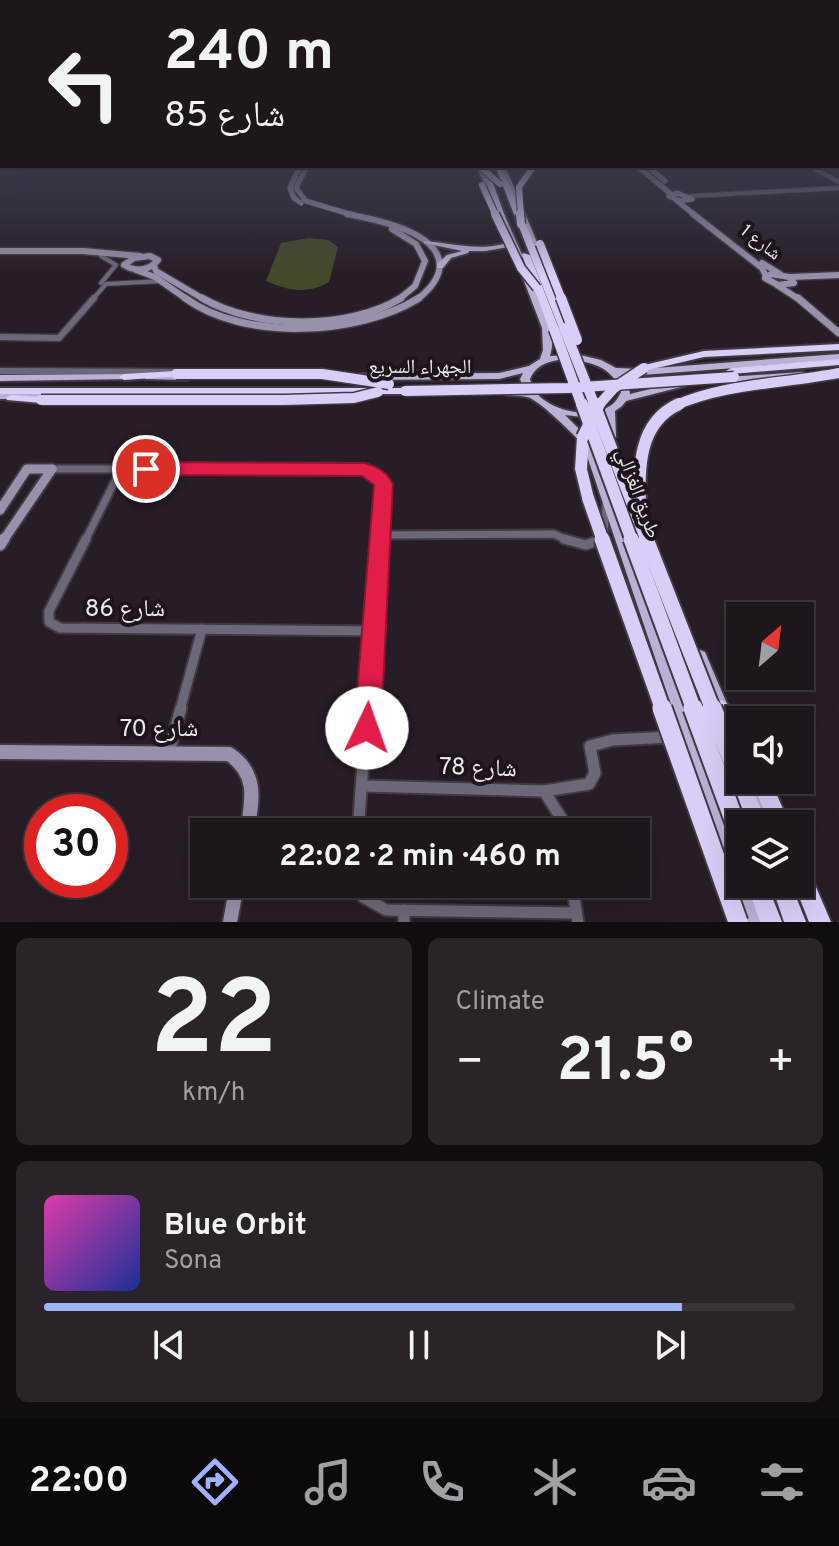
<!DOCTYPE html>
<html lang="en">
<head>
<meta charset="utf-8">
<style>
  body { margin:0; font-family:Overpass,"Noto Naskh Arabic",sans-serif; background:#2a2329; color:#f1f3f6; height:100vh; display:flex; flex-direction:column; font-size:30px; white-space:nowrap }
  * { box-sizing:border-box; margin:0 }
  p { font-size:26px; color:#a09fa3 }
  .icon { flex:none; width:44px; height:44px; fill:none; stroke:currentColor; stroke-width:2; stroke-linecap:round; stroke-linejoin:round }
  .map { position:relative; height:922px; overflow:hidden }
  .sheet { display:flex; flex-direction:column; gap:16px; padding:16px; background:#100c0f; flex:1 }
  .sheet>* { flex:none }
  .banner { position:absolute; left:0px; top:0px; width:840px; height:168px; box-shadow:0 8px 32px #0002,0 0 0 2px #3b353b; background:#1d161c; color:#f1f3f6; overflow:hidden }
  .needle { width:52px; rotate:28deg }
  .tools { position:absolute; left:726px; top:602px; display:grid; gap:16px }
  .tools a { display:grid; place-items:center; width:88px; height:88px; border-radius:0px; background:#1d161c; box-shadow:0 8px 32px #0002,0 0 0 2px #3b353b; font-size:40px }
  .speed { position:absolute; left:24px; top:794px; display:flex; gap:16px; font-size:40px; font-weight:700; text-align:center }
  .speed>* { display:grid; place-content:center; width:104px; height:104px; border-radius:50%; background:#1d161c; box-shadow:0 8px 32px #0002,0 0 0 2px #3b353b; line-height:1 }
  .speed .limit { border:12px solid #d22; background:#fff; color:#111 }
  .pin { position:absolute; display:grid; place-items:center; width:68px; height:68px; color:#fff; margin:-34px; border:4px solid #fff; border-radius:50%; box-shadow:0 2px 8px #0007 }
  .me { position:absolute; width:88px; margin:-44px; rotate:3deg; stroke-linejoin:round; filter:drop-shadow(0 0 6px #0008) }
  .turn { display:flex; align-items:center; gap:28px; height:168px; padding:0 32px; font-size:36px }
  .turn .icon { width:104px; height:104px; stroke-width:2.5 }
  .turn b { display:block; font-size:56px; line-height:68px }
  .big { font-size:60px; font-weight:700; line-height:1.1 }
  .sheet .card { flex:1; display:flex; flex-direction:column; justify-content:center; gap:12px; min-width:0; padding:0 28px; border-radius:12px; background:#2a2329 }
  .sheet .dial { align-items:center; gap:0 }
  .dial b { font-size:104px; line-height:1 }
  .song { display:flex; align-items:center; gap:24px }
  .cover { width:96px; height:96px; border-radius:12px; background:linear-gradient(135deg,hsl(320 70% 55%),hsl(230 70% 35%)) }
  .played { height:8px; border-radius:4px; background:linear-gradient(90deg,#a1b2fd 85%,#3b353b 85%) }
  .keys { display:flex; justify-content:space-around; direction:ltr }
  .heat { display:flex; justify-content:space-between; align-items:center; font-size:44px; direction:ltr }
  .sheet .tiles { flex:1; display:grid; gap:16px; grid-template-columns:1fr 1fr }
  .card:last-child { grid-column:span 2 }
  .trip { position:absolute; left:190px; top:818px; width:460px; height:80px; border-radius:0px; background:#1d161c; box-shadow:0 8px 32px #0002,0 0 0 2px #3b353b; font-weight:700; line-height:80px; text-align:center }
  .dock { display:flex; height:128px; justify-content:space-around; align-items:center; background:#0c090b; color:#a09fa3 }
  .dock .icon { width:56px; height:56px }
  .dock .current { color:#a1b2fd }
  .dock b { font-size:36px; color:#f1f3f6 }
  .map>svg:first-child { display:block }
</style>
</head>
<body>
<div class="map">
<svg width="839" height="922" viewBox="0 0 839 922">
  <rect width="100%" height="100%" fill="#271d26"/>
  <path fill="#444a29" d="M309,238L328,240L338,247L329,282C307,295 286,290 266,281L281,243Z"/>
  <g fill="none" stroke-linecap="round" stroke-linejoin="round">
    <defs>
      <g id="street-far4">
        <polyline points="809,166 839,182"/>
        <polyline points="691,196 839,188"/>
        <polyline points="101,256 116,265 101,283"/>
        <polyline points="92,300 106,284 163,281"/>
      </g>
      <g id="street-far3">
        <polyline points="0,337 59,338 94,298"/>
        <polyline points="0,371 176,372"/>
      </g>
      <g id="street-far2">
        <polyline points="52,469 365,469 376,474 384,484 380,541"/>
        <polyline points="381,535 554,534 569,541"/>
        <polyline points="85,541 121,469"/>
        <polyline points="599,541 604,536 606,505"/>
      </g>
      <g id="street-far1">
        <polyline points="86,539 49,611 49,622 60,628 374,631"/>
        <polyline points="564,539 586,545 601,539"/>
        <polyline points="180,710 202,629"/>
        <polyline points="367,710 380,539"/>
      </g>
      <g id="street">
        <polyline points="169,752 181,708"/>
        <polyline points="364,786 544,791 589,784 595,773 590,746 613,740 669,737"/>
        <polyline points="544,791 563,821 564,832"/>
        <polyline points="358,832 367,708"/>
        <polyline points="359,884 363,897 386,910 576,913"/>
        <polyline points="572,884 578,922"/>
        <polyline points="404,910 404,922"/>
      </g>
      <g id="secondary-far5">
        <polyline points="300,166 290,188 294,198 301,203"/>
        <polyline points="307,166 296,188 306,201 356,216"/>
        <polyline points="637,166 671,194"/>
        <polyline points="647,166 665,181"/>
        <polygon points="677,193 692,199 680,201 669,196"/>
        <polyline points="676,200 696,216"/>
      </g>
      <g id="secondary-far4">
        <path d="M347,214C372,219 447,232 439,271C436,283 425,294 416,300"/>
        <polyline points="693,214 762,268 766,276"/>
        <polyline points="392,229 416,244 425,261 415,286 398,300"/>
        <polyline points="0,251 83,251 140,256"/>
        <path d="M150,256L158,260C149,271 136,272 124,265L134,258Z"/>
        <polyline points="762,263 780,274"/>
        <polyline points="154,266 156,271 205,300"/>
        <polyline points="136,270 155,277 188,300"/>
        <polygon points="771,274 789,277 794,283 778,285 765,278"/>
        <polyline points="791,277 839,275"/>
        <polyline points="777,285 800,300"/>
      </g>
      <g id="secondary-far3">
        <path d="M185,298C244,341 358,336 419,298"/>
        <path d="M202,298C255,329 347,331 401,298"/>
        <polyline points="798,298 839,333"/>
      </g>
      <g id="secondary-far2">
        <polyline points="0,510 27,469 52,469"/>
        <polyline points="3,541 52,469"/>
      </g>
      <polyline id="secondary-far1" points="0,545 4,539"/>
      <g id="secondary">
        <path d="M0,752L229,754C259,774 252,801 247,832"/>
        <polyline points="230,922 237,884"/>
      </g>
      <g id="primary">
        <polygon points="476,166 482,166 496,199 491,198"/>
        <polygon points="499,166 505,166 565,309 564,311 558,311 557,309"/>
        <path d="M501,212L504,214L523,257L521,258H517L510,245L508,247L486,251H469L468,253L451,258L443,268H437V264L447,255L462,251L424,243V241C453,243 473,251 504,244L508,239L498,214Z"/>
        <path d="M522,271L529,273C539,298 559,328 550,356L580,355L601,360L616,368L642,369L839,354V360L642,375L622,374L628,383L630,394L682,381L687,384L685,386L626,401L622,406L615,411L616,437L611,440L606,437L605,415L591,418L565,415L593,443L740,856V884H750L764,922H744L583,444C568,430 550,410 532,399C526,395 513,396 506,395L504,393L509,390L525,392L520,379L523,373L499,379L360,380L355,377L360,374L499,373L529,366L540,359L543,350L542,328L521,273ZM558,360C583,359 613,364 621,392C620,395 616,401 614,403C594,421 550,412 535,391C534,390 530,380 530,379C535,367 545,362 558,360Z"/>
        <polygon points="802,372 805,373 805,377 727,383 722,380 727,377"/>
        <polygon points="131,374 134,375 134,379 0,381 0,375"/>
        <polygon points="148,374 187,374 192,377 187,380 145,379 145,375"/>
        <polygon points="0,393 51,393 56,396 51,399 0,399"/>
        <polygon points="700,650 705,652 730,711 728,716 722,719 716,716 693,657 695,652"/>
        <polygon points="740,780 758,780 776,824 758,824"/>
      </g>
      <g id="highway">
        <polygon points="481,166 487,166 508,225 502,224"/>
        <polygon points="495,166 501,166 569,328 567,330 564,331 559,328"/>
        <polygon points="523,253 530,255 559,329 557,331 554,332 549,329 522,255"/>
        <polygon points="839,344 839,350 704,357 644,371 639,368 640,366 704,351"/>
        <polygon points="839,359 839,365 731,374 726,371 731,368"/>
        <polygon points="176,371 181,374 180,376 124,380 119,377 124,374"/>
        <polygon points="0,388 405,388 410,391 405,394 0,394"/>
        <polygon points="11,395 41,397 46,400 41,403 7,400 6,398"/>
        <polygon points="583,433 589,437 587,469 594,498 593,501 583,501 582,498 575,469 577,437"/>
        <path d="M721,700C740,708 740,731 740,749L734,746L712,708L715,702Z"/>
        <polygon points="740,771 740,780 749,780 767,824 747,824 731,780 733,773"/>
        <polygon points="751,780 770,780 790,824 770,824"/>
        <polygon points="800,863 807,866 831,922 809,922 794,884 800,884"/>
        <polygon points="747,884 767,884 782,922 760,922"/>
        <polygon points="771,884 791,884 806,922 784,922"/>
      </g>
    </defs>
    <use href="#street-far4" stroke="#433942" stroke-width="6"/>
    <use href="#street-far3" stroke="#433942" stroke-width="9"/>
    <use href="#street-far2" stroke="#433942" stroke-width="11"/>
    <use href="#street-far1" stroke="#433942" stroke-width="13"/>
    <use href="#street" stroke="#433942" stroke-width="15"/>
    <use href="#secondary-far5" stroke="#433942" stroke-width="7"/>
    <use href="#secondary-far4" stroke="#433942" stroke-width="9"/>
    <use href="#secondary-far3" stroke="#433942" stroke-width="10"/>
    <use href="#secondary-far2" stroke="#433942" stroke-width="13"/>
    <use href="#secondary-far1" stroke="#433942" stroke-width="15"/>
    <use href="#secondary" stroke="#433942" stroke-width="18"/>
    <use href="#primary" stroke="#433942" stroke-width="4"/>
    <use href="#highway" stroke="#433942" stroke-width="4"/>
    <use href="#street-far4" stroke="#6d6879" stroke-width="4"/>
    <use href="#street-far3" stroke="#6d6879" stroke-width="6"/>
    <use href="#street-far2" stroke="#6d6879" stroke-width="7"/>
    <use href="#street-far1" stroke="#6d6879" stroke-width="9"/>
    <use href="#street" stroke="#6d6879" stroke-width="11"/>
    <use href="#secondary-far5" stroke="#9991ac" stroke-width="5"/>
    <use href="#secondary-far4" stroke="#9991ac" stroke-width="6"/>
    <use href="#secondary-far3" stroke="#9991ac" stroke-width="7"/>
    <use href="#secondary-far2" stroke="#9991ac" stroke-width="9"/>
    <use href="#secondary-far1" stroke="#9991ac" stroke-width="11"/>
    <use href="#secondary" stroke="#9991ac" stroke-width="14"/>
    <use href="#primary" fill="#bbb1d4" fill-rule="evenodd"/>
    <use href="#highway" fill="#dacef8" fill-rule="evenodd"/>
    <defs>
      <g id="highway-bridge-far5">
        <polyline points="479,166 500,184"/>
        <polyline points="482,185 496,216"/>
        <polyline points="521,216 519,187 534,166"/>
      </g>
      <g id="highway-bridge-far4">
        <polyline points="495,214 521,268 537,288"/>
        <polyline points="520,214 521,224"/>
        <polyline points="540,244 562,300"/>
      </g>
      <g id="highway-bridge-far3">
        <polyline points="561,298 577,340"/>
        <polyline points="564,328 595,406"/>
        <polyline points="554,329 582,406"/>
        <polyline points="176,374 322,374 389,384"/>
        <polyline points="405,391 568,388 734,377"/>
        <polyline points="41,400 284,400 354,398 378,392"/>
        <polyline points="598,406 614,388 644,368"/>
        <path d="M674,406C725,383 784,384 839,373"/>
      </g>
      <g id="highway-bridge-far2">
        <polyline points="582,404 632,541"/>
        <polyline points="594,404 647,541"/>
        <polyline points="583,437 599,404"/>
        <polyline points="588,498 603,541"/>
        <path d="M640,509C639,470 637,423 679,404"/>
      </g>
      <g id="highway-bridge-far1">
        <polyline points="602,539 663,710"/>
        <polyline points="631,539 694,710"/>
        <polyline points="646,539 713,710"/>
      </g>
      <g id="highway-bridge">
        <polyline points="662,708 738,922"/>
        <polyline points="693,708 740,836"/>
        <polyline points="712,708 740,779"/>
      </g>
    </defs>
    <use href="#highway-bridge-far5" stroke="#433942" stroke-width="8" stroke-linecap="butt"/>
    <use href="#highway-bridge-far4" stroke="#433942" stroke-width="11" stroke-linecap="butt"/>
    <use href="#highway-bridge-far3" stroke="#433942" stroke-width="13" stroke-linecap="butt"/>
    <use href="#highway-bridge-far2" stroke="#433942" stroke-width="16" stroke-linecap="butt"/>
    <use href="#highway-bridge-far1" stroke="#433942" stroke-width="19" stroke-linecap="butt"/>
    <use href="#highway-bridge" stroke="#433942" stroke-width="23" stroke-linecap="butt"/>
    <use href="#highway-bridge-far5" stroke="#dacef8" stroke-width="6"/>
    <use href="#highway-bridge-far4" stroke="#dacef8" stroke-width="8"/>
    <use href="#highway-bridge-far3" stroke="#dacef8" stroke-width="10"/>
    <use href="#highway-bridge-far2" stroke="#dacef8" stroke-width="12"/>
    <use href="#highway-bridge-far1" stroke="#dacef8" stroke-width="15"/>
    <use href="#highway-bridge" stroke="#dacef8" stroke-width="19"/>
  </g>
  <linearGradient id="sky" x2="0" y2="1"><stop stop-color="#151015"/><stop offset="0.53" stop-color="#414052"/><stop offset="1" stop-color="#414052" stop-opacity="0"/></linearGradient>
  <rect width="839" height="277" fill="url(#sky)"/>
  <path fill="#e11d48" stroke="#92132f" stroke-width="2" d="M146,462L365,463C378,467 387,472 393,484L381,728L377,737L367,741L358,737L354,728L374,485L362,476L146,475L136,469Z"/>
  <g text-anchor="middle" stroke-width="8" stroke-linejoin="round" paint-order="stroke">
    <g font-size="18" fill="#eee7ed" stroke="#1d141c">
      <text transform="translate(761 242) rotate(38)" y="6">شارع 1</text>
    </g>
    <g font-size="20" fill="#eee7ed" stroke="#1d141c">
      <text x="420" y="373">الجهراء السريع</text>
      <text transform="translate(639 493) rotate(70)" y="7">طريق الغزالي</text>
    </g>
    <g font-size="24" fill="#eee7ed" stroke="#1d141c">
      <text x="125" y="616">شارع 86</text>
      <text x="159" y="736">شارع 70</text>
      <text transform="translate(478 767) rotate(2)" y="8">شارع 78</text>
    </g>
  </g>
</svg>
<div class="tools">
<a><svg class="needle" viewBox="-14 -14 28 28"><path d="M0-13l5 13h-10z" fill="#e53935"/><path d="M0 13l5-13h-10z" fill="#a09fa3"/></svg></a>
<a><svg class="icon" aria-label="sound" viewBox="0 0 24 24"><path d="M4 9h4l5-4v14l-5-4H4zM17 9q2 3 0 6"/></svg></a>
<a><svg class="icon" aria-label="layers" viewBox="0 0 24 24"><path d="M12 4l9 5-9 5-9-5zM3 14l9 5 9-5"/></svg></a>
</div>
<div class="speed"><div class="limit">30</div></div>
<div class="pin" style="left:146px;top:469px;background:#d93025"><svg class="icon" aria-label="arrive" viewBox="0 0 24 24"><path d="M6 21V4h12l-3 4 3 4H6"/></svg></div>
<svg class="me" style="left:367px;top:728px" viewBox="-20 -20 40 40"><circle r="19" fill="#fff"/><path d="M0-13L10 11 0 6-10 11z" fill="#e11d48"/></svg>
<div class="trip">22:02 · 2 min · 460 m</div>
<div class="banner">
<div class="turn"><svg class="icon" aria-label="left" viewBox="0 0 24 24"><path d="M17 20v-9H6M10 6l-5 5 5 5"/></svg><div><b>240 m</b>شارع 85</div></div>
</div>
</div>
<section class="sheet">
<div class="tiles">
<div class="card dial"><b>22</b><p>km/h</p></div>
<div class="card"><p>Climate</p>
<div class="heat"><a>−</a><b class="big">21.5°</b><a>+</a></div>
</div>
<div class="card">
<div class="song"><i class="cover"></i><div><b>Blue Orbit</b><p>Sona</p></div></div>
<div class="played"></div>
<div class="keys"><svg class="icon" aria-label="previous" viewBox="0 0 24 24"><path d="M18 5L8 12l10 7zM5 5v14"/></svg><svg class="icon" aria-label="pause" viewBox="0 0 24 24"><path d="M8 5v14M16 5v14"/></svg><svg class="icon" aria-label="next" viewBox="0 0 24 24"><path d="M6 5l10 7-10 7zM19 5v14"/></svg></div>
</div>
</div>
</section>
<nav class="dock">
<b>22:00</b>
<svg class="icon current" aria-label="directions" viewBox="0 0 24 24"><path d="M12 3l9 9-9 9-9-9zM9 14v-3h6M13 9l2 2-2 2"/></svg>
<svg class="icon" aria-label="music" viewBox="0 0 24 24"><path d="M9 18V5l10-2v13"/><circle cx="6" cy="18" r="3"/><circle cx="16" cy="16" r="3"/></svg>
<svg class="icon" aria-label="phone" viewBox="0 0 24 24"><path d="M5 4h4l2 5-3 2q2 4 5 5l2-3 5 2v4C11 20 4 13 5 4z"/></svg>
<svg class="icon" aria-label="climate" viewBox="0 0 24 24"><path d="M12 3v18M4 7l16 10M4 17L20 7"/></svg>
<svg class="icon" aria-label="car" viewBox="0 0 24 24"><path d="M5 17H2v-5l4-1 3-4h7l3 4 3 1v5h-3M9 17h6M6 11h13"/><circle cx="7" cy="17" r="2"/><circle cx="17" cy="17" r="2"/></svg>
<svg class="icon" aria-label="filters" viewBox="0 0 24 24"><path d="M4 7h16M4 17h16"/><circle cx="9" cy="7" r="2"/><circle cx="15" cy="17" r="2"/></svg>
</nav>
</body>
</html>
